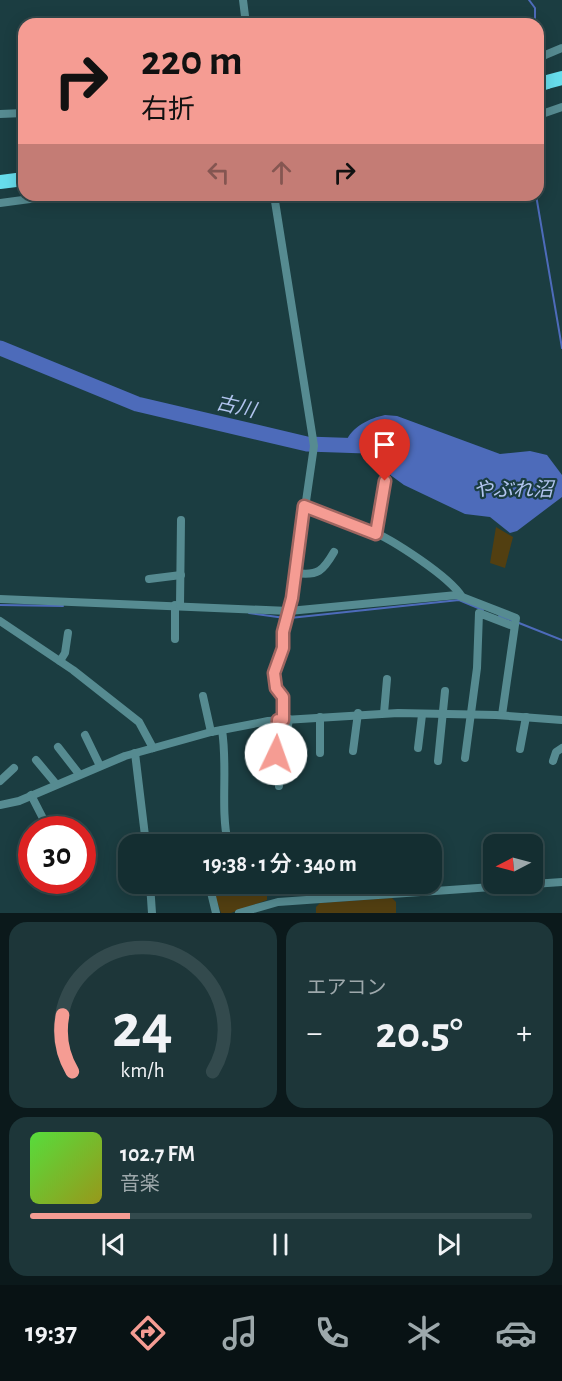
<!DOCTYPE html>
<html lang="ja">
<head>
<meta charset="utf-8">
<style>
  body { margin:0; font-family:"Alegreya Sans","Noto Sans JP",sans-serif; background:#1d3639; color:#f1f3f6; height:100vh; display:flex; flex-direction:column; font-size:22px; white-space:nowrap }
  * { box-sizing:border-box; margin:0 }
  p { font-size:20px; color:#9da8ab }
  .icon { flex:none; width:33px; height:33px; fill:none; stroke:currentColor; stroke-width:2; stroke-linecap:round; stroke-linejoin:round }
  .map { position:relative; height:913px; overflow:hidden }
  .sheet { display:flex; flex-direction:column; gap:9px; padding:9px; background:#0b191b; flex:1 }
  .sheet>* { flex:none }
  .banner { position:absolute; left:18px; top:18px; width:526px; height:183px; border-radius:18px; box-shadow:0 3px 15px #0003,0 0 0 2px #334a4d; background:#f59c93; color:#111; overflow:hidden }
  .needle { width:39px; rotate:264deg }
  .controls { position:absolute; left:483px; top:834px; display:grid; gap:12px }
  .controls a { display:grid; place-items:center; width:60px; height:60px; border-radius:12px; background:#142e31; box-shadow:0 3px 15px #0003,0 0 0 2px #334a4d; font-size:30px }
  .speed { position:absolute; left:18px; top:816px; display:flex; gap:12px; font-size:30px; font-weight:700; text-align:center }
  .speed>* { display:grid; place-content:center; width:78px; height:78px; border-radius:50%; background:#142e31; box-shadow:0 3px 15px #0003,0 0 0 2px #334a4d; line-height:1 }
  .speed .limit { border:9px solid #d22; background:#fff; color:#111 }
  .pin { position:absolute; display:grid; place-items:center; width:51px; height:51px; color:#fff; margin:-62px -26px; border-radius:50% 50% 50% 0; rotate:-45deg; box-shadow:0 0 6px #0007 }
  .pin .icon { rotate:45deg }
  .me { position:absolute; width:66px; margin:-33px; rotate:3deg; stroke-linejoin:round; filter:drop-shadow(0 0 4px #0008) }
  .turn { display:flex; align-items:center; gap:21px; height:126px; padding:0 24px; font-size:27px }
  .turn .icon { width:78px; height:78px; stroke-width:2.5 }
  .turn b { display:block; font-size:42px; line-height:51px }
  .lanes { display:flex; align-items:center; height:57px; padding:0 24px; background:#0003; justify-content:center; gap:30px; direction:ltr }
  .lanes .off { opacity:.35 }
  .big { font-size:45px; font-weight:600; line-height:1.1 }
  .sheet .tile { flex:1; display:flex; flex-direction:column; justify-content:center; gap:9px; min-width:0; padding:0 21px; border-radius:18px; background:#1d3639 }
  .sheet .dial { align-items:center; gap:0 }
  .dial svg { height:156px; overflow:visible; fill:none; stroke:#334a4d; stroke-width:7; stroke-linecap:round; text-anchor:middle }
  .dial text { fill:#f1f3f6; stroke:none }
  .song { display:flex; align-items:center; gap:18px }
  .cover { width:72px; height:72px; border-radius:9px; background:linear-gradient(135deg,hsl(110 70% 55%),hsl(60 70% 35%)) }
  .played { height:6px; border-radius:3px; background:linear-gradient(90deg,#f59c93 20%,#334a4d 20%) }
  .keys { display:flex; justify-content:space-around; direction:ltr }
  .heat { display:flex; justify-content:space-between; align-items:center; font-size:33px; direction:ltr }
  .sheet .tiles { flex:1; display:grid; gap:9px; grid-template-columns:1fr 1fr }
  .tile:last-child { grid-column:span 2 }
  .trip { position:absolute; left:118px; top:834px; width:324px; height:60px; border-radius:18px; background:#142e31; box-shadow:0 3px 15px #0003,0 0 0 2px #334a4d; font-weight:600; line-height:60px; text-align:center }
  .tab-bar { display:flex; height:96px; justify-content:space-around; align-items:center; background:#081214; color:#9da8ab }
  .tab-bar .icon { width:42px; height:42px }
  .tab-bar .selected { color:#f59c93 }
  .tab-bar b { font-size:27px; color:#f1f3f6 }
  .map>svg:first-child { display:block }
</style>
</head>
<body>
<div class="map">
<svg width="562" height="913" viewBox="0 0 562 913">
  <rect width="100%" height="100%" fill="#1b3d41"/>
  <g fill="#523f11">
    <polygon points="496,527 513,537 505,568 490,563"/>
    <polygon points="211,884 267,884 267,900 231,913 221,913"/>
    <polygon points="392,898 396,902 396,913 316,913 316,907 320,903"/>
  </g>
  <path fill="#4d6bba" d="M385,415L397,416L500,454L530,451L547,455L562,475V497L517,531L510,533L490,517L465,514L404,485L389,474L374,457L358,451L346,442C351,427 370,418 385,415Z"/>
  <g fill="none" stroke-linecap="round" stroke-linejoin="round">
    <g stroke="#4d6bba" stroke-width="2">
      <polyline points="529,0 535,8 535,24"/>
      <polyline points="536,195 562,348"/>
      <polyline points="0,605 63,606"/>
      <polyline points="249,613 285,618"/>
      <polyline points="499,616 514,621"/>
      <polyline points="290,618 459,600 483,610"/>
      <polyline points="519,623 562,640"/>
    </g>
    <polyline stroke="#4d6bba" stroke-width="15" points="0,348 137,404 307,444 366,446"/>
    <g stroke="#568b91" stroke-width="8">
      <polyline points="243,0 246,24"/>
      <polyline points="540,57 542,115"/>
      <polyline points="538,58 562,48"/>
      <polyline points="0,114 24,113"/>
      <polyline points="539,115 562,107"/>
      <polyline points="274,195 314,446 292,598 283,632 283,647 274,673 276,688 283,697 283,720"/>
      <polyline points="0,203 60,195"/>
      <path d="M304,506C326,514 348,521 369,530C392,539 450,577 462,597"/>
      <polyline points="376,534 385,481"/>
      <path d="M296,573C318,576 323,571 334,552"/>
      <polyline points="149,579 181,575"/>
      <polyline points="0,599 289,611 457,595 516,618 502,715"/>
      <polyline points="175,605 175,639"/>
      <polyline points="180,605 181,520"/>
      <polyline points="0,621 73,670 139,722 153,748"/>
      <polyline points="60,661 65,653 68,633"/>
      <polyline points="203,696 211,732"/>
      <polyline points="384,713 387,679"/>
      <polyline points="320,717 320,753"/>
      <path d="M222,730C228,768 220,807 228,844"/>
      <polyline points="85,735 100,766"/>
      <polyline points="58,747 79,774"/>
      <polyline points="418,748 422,715"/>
      <polyline points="520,749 526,717"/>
      <polyline points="353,751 358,713"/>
      <polyline points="135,753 146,844"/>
      <polyline points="276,754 278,720"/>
      <polyline points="465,758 477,668 479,613 513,626"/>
      <polyline points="36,760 56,784"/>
      <polyline points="438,761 445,691"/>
      <polyline points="553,761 556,752 562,748"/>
      <polyline points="0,781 14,768"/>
      <polyline points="279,786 289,719"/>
      <polyline points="31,795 49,830"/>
      <polyline points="0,805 19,801 125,756 211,732 268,721 398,713 496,715 562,720"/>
      <polyline points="150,884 152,913"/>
      <polyline points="209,884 216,913"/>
      <polyline points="239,913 278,902 562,882"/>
    </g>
    <g stroke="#67ddec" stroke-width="14">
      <polyline points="547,82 562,78"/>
      <polyline points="0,182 24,179"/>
    </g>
    <polyline stroke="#67ddec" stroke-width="14" points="538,85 547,82"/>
  </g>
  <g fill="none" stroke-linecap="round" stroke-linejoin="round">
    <defs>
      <polyline id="route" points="276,754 278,720 283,720 283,697 276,688 274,673 283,648 283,632 292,598 304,506 376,534 385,481"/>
    </defs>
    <use href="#route" stroke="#9f6560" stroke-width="15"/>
    <use href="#route" stroke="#f59c93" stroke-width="10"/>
  </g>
  <g text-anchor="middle" stroke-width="4.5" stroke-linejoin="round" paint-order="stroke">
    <g font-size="20" font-style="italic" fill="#b1c4ee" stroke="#1b3d41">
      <text transform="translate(236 406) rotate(13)" y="7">古川</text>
      <text x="513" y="496">やぶれ沼</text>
    </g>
  </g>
</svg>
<div class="controls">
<a><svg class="needle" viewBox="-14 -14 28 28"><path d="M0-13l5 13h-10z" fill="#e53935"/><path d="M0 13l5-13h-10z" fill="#9da8ab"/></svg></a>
</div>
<div class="speed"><div class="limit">30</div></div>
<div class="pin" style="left:385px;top:481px;background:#d93025"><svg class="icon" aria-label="arrive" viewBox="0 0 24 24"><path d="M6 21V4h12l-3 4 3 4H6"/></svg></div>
<svg class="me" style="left:276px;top:754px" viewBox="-20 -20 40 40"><circle r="19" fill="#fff"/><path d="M0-13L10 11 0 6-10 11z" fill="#f59c93"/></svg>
<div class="trip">19:38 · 1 分 · 340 m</div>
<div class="banner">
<div class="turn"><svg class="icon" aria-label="right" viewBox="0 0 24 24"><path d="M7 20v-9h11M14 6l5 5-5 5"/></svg><div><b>220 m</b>右折</div></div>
<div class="lanes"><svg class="icon off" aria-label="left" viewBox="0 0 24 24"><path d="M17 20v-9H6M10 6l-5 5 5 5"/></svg><svg class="icon off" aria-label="ahead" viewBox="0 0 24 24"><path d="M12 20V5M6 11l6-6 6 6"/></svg><svg class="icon" aria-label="right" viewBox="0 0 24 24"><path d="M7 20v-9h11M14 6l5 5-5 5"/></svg></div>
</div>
</div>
<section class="sheet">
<div class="tiles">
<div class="tile dial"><svg viewBox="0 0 100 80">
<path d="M14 69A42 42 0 1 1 86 69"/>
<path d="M14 69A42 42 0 0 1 9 40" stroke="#f59c93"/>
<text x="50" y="56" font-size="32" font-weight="700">24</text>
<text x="50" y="72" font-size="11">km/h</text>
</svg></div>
<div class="tile"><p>エアコン</p>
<div class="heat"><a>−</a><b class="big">20.5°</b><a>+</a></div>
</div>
<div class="tile">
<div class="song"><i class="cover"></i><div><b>102.7 FM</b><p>音楽</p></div></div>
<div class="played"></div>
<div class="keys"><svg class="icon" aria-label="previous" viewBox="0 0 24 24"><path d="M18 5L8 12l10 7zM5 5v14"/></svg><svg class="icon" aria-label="pause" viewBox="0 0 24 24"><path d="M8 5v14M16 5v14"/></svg><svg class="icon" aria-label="next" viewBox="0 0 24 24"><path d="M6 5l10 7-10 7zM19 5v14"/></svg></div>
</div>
</div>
</section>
<nav class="tab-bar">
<b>19:37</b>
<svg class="icon selected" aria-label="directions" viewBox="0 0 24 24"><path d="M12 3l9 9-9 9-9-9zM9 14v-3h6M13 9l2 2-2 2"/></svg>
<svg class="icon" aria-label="music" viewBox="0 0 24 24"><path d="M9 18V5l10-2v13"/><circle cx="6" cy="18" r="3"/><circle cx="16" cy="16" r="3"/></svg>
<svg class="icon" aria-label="phone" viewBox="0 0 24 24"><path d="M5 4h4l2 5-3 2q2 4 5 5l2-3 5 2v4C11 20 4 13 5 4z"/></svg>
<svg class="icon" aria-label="climate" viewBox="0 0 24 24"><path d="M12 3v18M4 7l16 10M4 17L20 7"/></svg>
<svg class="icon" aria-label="car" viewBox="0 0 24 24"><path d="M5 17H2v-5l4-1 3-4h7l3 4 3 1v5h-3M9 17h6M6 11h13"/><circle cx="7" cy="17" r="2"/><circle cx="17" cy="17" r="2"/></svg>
</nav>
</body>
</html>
